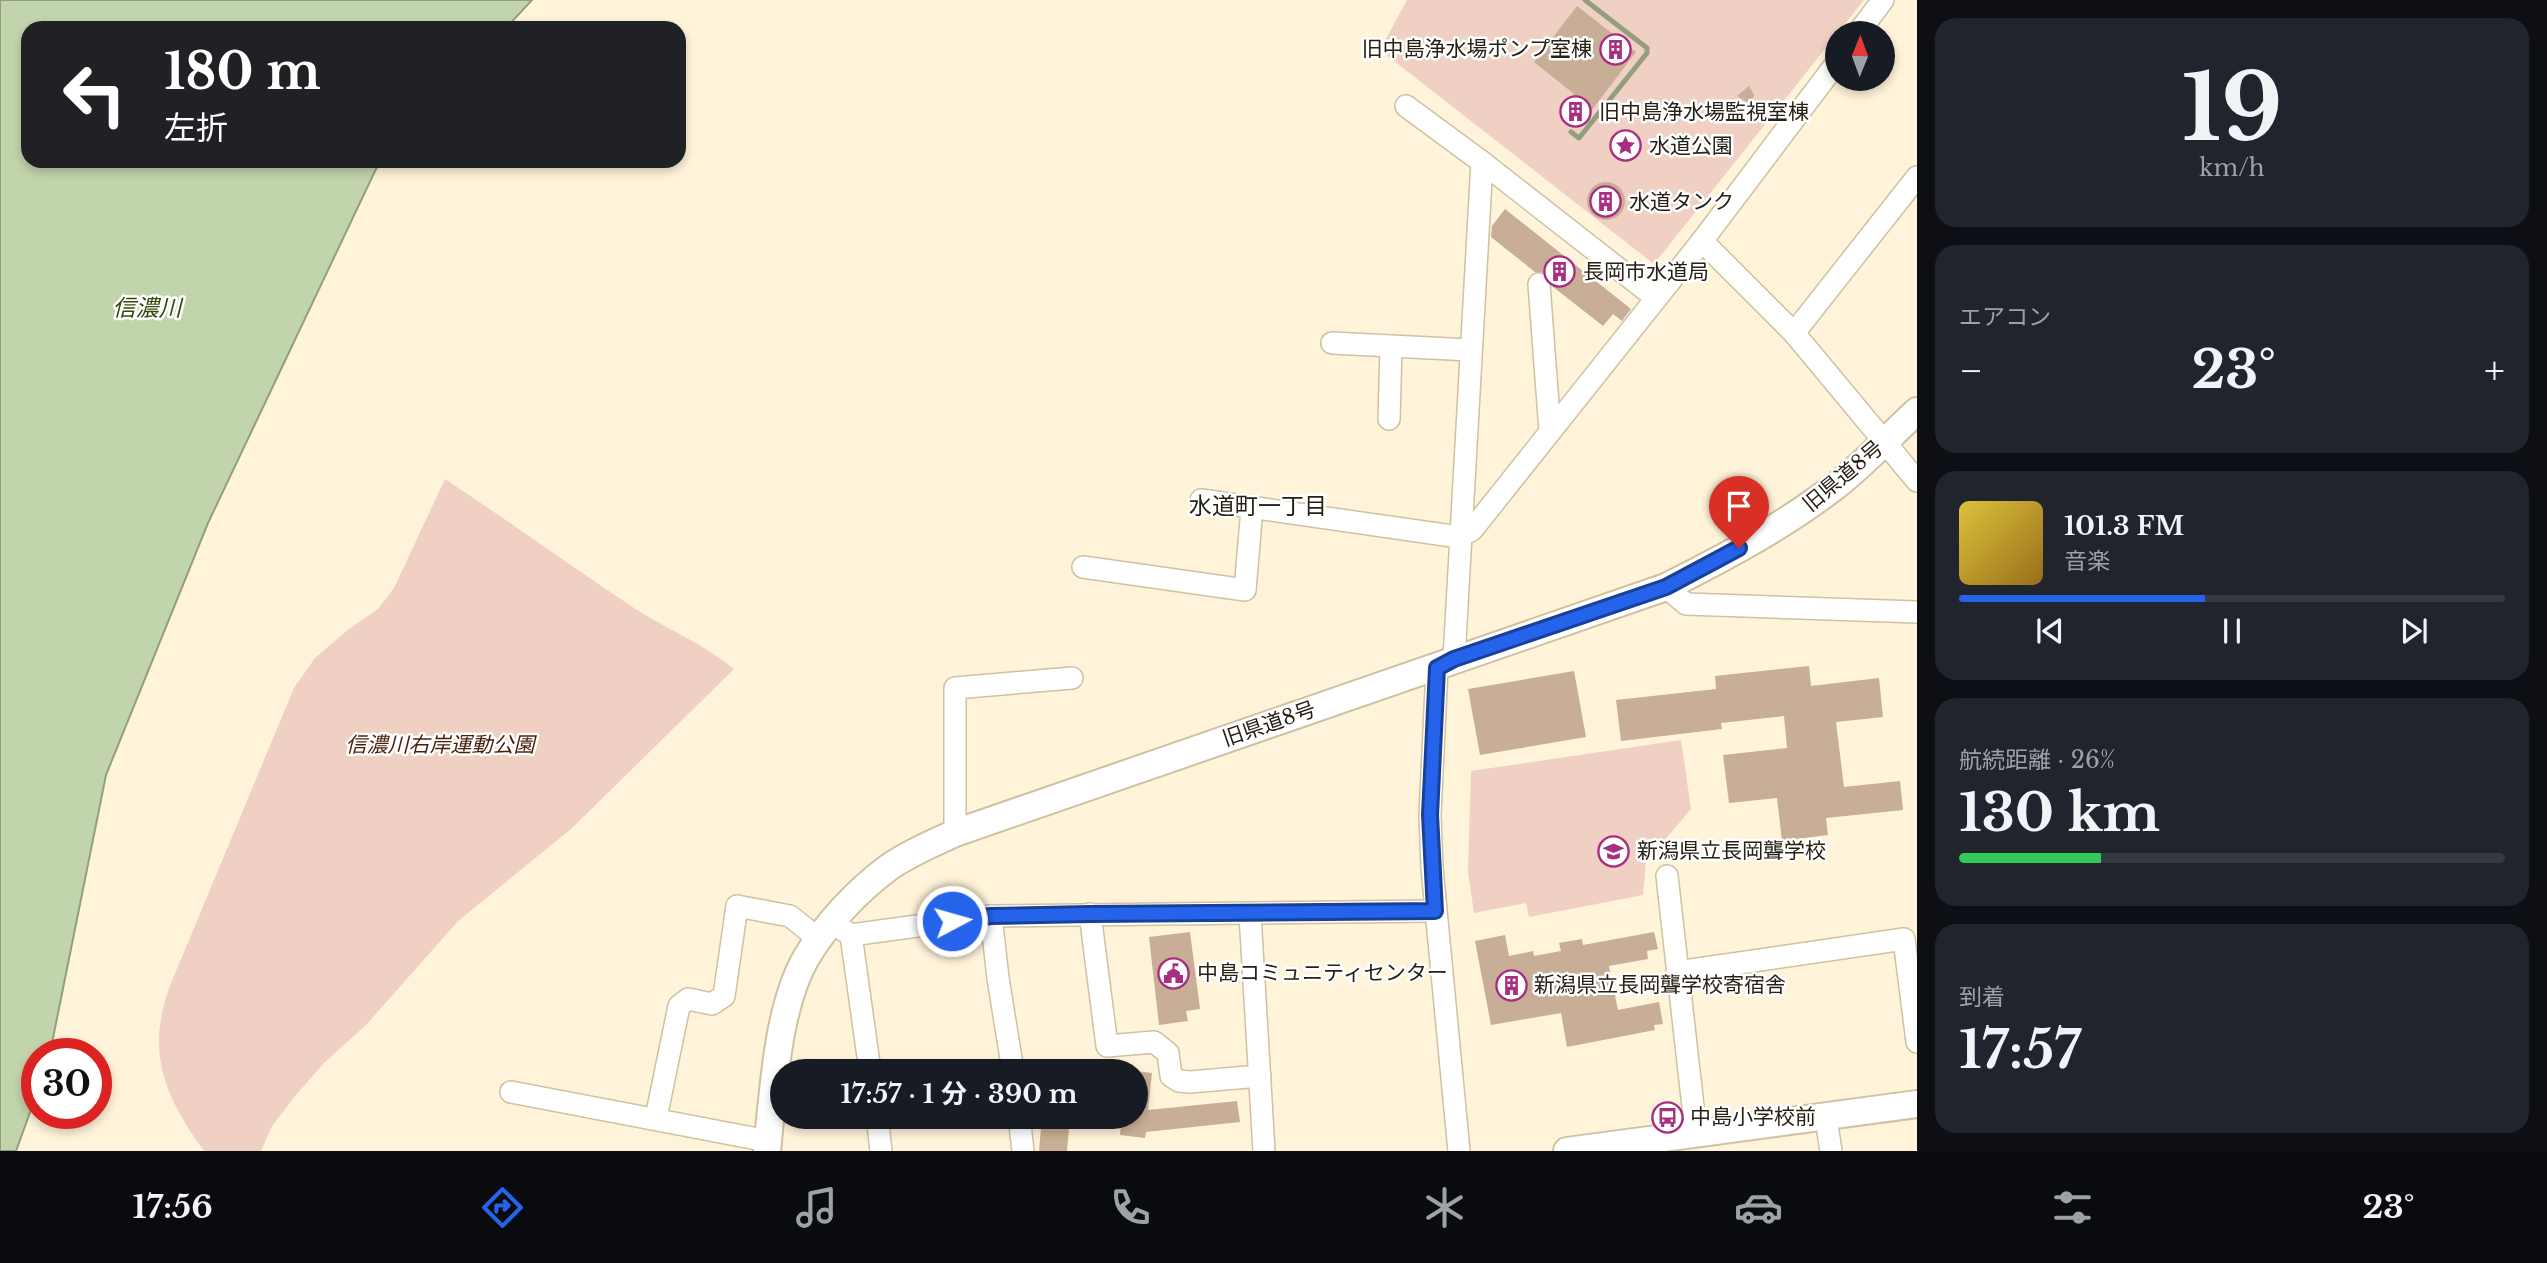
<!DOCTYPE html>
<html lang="ja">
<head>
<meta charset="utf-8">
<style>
  body { margin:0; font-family:"Libre Baskerville","Noto Sans JP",serif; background:#20242c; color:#f1f3f6; height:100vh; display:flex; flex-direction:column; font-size:26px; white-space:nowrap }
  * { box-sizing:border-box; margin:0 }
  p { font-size:23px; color:#9ea1a6 }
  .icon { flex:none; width:38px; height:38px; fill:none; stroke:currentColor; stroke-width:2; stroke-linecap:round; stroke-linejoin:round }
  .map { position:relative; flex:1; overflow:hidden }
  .details { display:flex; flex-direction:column; gap:18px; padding:18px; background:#0d0f14; width:630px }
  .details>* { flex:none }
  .top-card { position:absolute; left:21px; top:21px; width:665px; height:147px; border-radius:21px; box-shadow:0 4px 10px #0003; background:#202124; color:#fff; overflow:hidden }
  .needle { width:46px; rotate:1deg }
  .tools { position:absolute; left:1825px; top:21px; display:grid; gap:14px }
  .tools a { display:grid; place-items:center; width:70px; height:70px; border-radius:50%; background:#171b24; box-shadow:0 4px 10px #0003; font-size:35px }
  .speed { position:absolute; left:21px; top:1038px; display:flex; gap:14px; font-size:35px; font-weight:700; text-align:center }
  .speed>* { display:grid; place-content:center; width:91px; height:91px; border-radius:50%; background:#171b24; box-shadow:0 4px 10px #0003; line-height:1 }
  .speed .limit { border:10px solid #d22; background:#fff; color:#111 }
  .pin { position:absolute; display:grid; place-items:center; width:60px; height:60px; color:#fff; margin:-72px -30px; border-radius:50% 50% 50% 0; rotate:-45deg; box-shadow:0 0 7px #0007 }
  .pin .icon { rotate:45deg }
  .me { position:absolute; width:77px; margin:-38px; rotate:84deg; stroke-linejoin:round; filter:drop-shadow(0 0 5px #0008) }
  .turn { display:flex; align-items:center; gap:24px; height:147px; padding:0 28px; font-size:32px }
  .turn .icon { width:91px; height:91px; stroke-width:2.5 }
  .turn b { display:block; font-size:49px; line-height:60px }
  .big { font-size:52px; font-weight:700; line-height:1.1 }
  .details .card { flex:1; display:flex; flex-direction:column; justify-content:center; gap:10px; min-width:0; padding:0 24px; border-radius:21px; background:#20242c }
  .details .dial { align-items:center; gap:0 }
  .dial b { font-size:91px; line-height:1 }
  .song { display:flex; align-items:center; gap:21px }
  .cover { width:84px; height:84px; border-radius:10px; background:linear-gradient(135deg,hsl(50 70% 55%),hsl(40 70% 35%)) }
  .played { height:7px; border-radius:4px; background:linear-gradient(90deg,#2563eb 45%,#363941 45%) }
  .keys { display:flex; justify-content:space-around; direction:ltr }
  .heat { display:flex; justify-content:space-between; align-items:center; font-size:38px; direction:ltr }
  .charge { height:10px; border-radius:5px; background:linear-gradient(90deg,#34c759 26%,#363941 0) }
  .trip { position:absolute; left:770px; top:1059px; width:378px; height:70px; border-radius:35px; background:#171b24; box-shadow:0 4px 10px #0003; font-weight:700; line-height:70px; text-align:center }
  .tabs { display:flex; height:112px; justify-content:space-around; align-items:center; background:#090b0e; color:#9ea1a6 }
  .tabs .icon { width:49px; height:49px }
  .tabs .on { color:#2563eb }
  .tabs b { font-size:32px; color:#f1f3f6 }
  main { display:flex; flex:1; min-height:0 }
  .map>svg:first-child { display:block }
</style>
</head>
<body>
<main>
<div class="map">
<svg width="1917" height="1151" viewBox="0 0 1917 1151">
  <rect width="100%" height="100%" fill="#fff3d9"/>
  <g fill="#efd0c3">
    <polygon points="1407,0 1864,0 1654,264 1380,50"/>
    <path d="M445,479C509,521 570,566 634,608C667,629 704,644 734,669L571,829L458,921L367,1024L324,1063L296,1095L272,1126L261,1151H204C165,1097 146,1054 169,988L294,688L315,658L349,629L378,609L394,588Z"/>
    <polygon points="1681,740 1691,809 1646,862 1643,895 1529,917 1526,903 1474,913 1468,873 1471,771"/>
    <polygon points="1087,1060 1119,1062 1119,1071 1087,1071"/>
  </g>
  <polygon fill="#c2d4ab" stroke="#949e7e" stroke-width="2" points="0,0 532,0 506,28 28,28 28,161 383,161 376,169 208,523 106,775 50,1053 37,1054 37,1093 16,1151 0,1151"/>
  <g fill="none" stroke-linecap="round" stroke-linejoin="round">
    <polyline stroke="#949e7e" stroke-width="5" points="1571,132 1579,138 1647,53 1647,48 1585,0"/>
  </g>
  <g fill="#c8ae96">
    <polygon points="1577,6 1636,52 1579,127 1560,112 1574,94 1534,62"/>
    <polygon points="1749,86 1754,95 1752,101 1747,102 1737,96"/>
    <circle cx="1606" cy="201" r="19"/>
    <polygon points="1505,209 1631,309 1622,321 1613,314 1603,326 1552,286 1550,277 1545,273 1535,272 1491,237 1492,226"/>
    <polygon points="1809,666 1811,686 1879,678 1883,717 1836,722 1844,787 1900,781 1903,810 1826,818 1828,835 1782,841 1777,798 1729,803 1723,755 1787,748 1784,716 1721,723 1722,729 1621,741 1616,700 1716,689 1715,676"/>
    <polygon points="1574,671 1586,737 1480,755 1468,689"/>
    <polygon points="1190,932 1200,1009 1186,1011 1188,1021 1159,1025 1149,937"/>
    <polygon points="1654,932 1658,949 1647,951 1648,959 1609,966 1618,1010 1659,1002 1663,1024 1654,1025 1655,1030 1567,1047 1561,1013 1491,1025 1475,941 1505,935 1509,956 1533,951 1534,956 1561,951 1559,943 1582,939 1583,945"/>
    <polygon points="1136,1071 1152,1073 1148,1110 1237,1101 1240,1122 1146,1132 1145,1138 1120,1135 1122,1116 1136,1116"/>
    <polygon points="1042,1116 1070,1116 1067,1151 1039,1151"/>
  </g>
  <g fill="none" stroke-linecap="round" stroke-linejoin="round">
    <defs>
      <g id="minor">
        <polyline points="1858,33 1883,0"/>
        <polyline points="1406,106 1482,162 1656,298"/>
        <polyline points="1702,241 1794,333 1917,481"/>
        <polyline points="1539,284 1550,431"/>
        <polyline points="1794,333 1917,177"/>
        <polyline points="1332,343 1470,350"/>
        <polyline points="1389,419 1391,348"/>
        <polyline points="1201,500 1459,537 1472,530 1702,241 1838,61"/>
        <polyline points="1083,567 1245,590 1252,508"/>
        <polyline points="1666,587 1686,604 1917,612"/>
        <polyline points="1454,659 1482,162"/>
        <polyline points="1437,668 1430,815 1432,868 1459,1151"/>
        <polyline points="955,833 955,688 1072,678"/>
        <polyline points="1667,876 1696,1133"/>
        <polyline points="1090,914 1107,1046 1154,1042 1168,1053 1171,1076 1179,1081 1190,1082 1260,1076"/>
        <polyline points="1250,914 1264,1151"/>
        <polyline points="991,916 998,978 1013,1071"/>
        <polyline points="832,923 851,935 991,916 1435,911"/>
        <polyline points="851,935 870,1071"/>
        <polyline points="1677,972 1904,939 1917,1042"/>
        <polyline points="511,1092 768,1141"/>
        <polyline points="877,1116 881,1151"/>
        <polyline points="1019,1116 1023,1151"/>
        <polyline points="656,1118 679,1006 688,999 712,1004 724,996 737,906 790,916 820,940"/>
        <polyline points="1826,1118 1831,1151"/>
      </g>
      <g id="tertiary">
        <path d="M767,1151C773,1094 777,1008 806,958C826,924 857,891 888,868C909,853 932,844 955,833L1666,587C1724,558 1782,527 1833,488C1863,465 1890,436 1917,411"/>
        <polyline points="1567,1151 1917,1104"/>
      </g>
    </defs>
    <use href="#minor" stroke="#cfc1a1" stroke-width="24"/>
    <use href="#tertiary" stroke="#cfc1a1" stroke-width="30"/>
    <use href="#minor" stroke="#fff" stroke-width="21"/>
    <use href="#tertiary" stroke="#fff" stroke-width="26"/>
  </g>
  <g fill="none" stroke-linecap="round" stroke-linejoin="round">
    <defs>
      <polyline id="route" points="952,921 991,916 1090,914 1435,911 1430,815 1437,668 1454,659 1666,587 1739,548"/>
    </defs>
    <use href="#route" stroke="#184099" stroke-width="18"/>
    <use href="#route" stroke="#2563eb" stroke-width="12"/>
  </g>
  <defs>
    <symbol id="building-ring" viewBox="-11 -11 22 22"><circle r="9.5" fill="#fff" stroke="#a82e81" stroke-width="1.5"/><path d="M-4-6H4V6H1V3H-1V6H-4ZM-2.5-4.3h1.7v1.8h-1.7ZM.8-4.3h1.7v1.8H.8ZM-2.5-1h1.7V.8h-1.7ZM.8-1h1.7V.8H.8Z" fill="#a82e81"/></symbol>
    <symbol id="sight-ring" viewBox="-11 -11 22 22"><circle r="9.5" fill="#fff" stroke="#a82e81" stroke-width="1.5"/><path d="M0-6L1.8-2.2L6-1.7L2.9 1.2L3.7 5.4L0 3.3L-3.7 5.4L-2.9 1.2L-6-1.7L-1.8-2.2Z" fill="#a82e81"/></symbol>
    <symbol id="school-ring" viewBox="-11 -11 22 22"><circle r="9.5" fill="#fff" stroke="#a82e81" stroke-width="1.5"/><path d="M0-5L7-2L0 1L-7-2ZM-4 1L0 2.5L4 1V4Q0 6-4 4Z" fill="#a82e81"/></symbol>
    <symbol id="civic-ring" viewBox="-11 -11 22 22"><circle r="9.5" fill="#fff" stroke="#a82e81" stroke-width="1.5"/><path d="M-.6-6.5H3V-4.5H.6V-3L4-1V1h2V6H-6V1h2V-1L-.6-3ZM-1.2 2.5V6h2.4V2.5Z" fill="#a82e81"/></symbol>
    <symbol id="bus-ring" viewBox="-11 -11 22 22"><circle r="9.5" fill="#fff" stroke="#a82e81" stroke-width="1.5"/><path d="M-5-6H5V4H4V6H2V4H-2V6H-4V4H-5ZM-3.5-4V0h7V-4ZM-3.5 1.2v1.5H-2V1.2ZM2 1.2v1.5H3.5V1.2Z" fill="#a82e81"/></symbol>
  </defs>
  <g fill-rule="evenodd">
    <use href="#building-ring" x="1598" y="32" width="35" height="35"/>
    <use href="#building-ring" x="1558" y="94" width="35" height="35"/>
    <use href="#sight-ring" x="1608" y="128" width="35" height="35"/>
    <use href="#building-ring" x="1588" y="184" width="35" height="35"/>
    <use href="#building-ring" x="1542" y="254" width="35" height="35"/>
    <use href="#school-ring" x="1596" y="834" width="35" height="35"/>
    <use href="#civic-ring" x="1156" y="956" width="35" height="35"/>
    <use href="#building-ring" x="1494" y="968" width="35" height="35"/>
    <use href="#bus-ring" x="1650" y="1100" width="35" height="35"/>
  </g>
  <g text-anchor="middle" stroke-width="5" stroke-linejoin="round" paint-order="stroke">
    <g font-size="21" fill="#272115" stroke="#fff" text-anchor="start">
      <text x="1592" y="56" text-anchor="end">旧中島浄水場ポンプ室棟</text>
      <text x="1599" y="119">旧中島浄水場監視室棟</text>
      <text x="1649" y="153">水道公園</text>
      <text x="1629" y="209">水道タンク</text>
      <text x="1583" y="279">長岡市水道局</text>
      <text x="1637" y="858">新潟県立長岡聾学校</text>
      <text x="1197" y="980">中島コミュニティセンター</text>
      <text x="1534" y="992">新潟県立長岡聾学校寄宿舎</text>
      <text x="1690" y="1124">中島小学校前</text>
    </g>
    <g font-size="21" fill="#272115" stroke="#fff">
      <text transform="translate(1843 476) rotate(-40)" y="7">旧県道8号</text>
      <text transform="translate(1269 724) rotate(-19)" y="7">旧県道8号</text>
    </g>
    <g font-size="21" font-style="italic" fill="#481e09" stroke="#fff">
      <text x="440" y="752">信濃川右岸運動公園</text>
    </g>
    <g font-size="23" font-style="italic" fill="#34490b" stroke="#fff">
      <text x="147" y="316">信濃川</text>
    </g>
    <g font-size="23" fill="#272115" stroke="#fff">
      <text x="1258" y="514">水道町一丁目</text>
    </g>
  </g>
</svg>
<div class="tools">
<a><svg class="needle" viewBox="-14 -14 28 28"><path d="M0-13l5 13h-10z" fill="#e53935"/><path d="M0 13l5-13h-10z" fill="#9ea1a6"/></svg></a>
</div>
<div class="speed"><div class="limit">30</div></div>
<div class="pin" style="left:1739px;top:548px;background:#d93025"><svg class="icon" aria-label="arrive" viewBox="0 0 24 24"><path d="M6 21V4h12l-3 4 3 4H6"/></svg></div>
<svg class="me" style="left:952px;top:921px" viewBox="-20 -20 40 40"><circle r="17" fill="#2563eb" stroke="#fff" stroke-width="3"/><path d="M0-11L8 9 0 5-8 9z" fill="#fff"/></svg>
<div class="trip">17:57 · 1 分 · 390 m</div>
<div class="top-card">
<div class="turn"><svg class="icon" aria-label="left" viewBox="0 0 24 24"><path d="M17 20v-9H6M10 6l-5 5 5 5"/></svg><div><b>180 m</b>左折</div></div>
</div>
</div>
<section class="details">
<div class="card dial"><b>19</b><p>km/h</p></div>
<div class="card"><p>エアコン</p>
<div class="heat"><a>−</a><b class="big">23°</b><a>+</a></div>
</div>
<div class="card">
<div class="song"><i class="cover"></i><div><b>101.3 FM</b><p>音楽</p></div></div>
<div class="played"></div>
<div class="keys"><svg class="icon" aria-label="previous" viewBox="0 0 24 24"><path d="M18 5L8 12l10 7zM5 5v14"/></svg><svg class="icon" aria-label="pause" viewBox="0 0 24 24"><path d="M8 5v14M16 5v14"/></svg><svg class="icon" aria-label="next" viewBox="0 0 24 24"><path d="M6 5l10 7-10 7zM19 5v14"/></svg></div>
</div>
<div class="card"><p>航続距離 · 26%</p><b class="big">130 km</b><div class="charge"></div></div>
<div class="card"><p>到着</p><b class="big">17:57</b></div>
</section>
</main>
<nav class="tabs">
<b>17:56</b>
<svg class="icon on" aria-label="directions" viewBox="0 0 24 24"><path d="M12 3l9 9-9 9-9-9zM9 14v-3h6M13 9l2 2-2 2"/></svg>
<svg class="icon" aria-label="music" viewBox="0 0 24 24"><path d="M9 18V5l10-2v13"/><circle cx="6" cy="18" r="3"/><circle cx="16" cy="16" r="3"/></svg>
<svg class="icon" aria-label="phone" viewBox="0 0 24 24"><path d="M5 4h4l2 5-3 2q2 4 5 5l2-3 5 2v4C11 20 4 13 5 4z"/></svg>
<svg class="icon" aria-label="climate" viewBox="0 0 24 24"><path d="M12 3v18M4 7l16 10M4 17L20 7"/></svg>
<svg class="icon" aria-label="car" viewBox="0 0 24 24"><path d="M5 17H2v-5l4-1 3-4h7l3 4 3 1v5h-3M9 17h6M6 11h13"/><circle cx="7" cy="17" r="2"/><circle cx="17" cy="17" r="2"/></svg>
<svg class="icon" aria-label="filters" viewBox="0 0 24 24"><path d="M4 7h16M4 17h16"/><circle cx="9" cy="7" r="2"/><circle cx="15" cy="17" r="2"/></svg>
<b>23°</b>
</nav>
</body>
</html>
